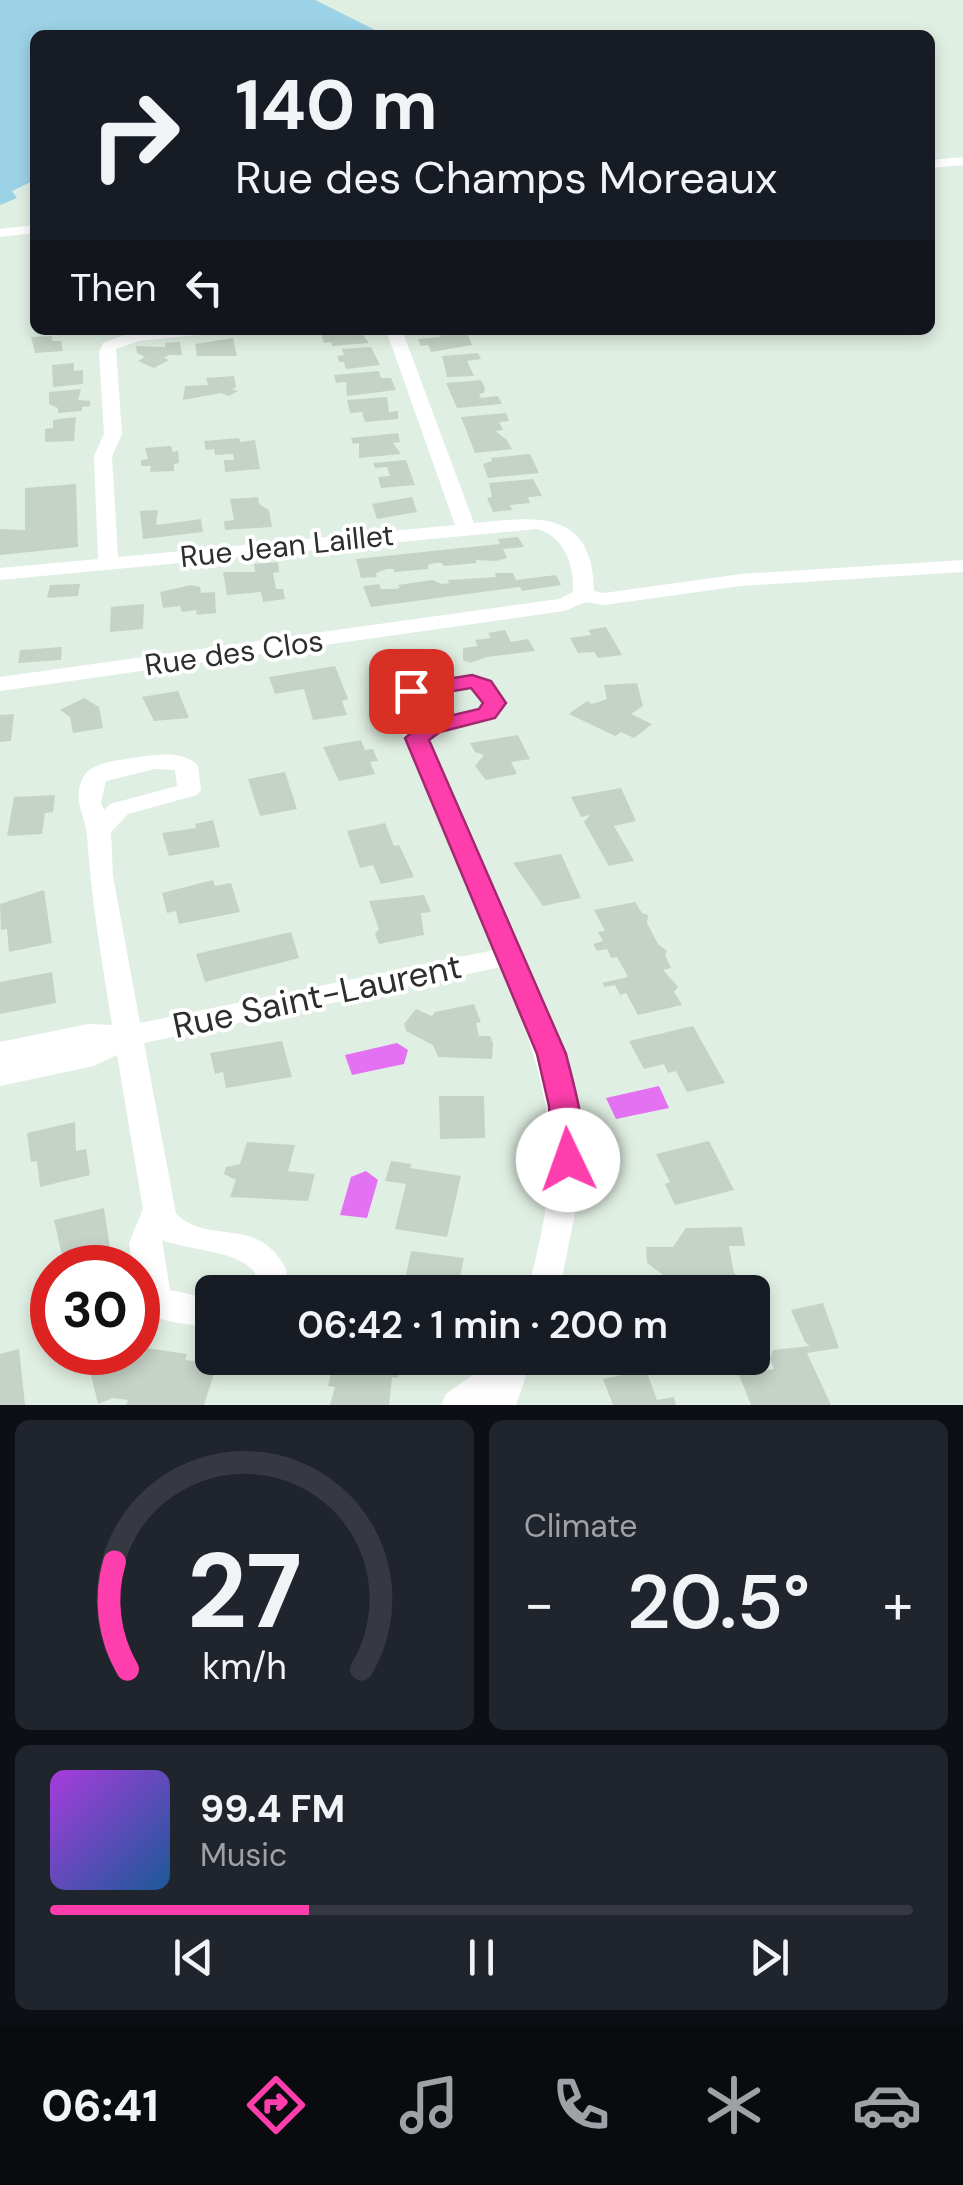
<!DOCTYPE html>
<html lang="en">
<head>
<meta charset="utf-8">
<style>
  body { margin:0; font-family:"DM Sans",sans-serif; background:#20242c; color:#f1f3f6; height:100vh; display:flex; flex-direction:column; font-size:38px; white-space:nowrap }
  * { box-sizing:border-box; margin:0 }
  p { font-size:32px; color:#9ea1a6 }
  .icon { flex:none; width:55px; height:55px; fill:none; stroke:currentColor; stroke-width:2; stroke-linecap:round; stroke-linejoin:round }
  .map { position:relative; height:1405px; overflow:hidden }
  .drawer { display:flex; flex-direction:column; gap:15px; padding:15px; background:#0d0f14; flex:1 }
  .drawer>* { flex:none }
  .banner { position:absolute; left:30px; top:30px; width:905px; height:305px; border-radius:15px; box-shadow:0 5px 15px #0003; background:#171b24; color:#f1f3f6; overflow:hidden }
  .speed { position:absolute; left:30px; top:1245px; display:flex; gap:20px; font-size:50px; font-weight:700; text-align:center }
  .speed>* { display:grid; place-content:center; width:130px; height:130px; border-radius:50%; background:#171b24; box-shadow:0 5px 15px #0003; line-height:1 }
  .speed .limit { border:15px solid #d22; background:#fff; color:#111 }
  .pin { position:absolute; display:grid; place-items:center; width:85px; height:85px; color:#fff; margin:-42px; border-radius:20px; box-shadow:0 5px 15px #0006 }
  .me { position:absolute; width:110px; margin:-55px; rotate:357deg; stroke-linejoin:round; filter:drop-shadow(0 0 8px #0008) }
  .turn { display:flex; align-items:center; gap:35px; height:210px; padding:0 40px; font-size:45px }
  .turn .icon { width:130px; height:130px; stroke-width:2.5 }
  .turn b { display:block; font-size:70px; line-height:85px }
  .then { display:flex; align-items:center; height:95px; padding:0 40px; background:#0003; gap:20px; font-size:38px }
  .big { font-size:75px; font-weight:600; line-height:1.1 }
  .drawer .tile { flex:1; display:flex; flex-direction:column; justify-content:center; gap:15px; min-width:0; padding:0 35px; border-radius:15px; background:#20242c }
  .drawer .dial { align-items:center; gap:0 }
  .dial svg { height:260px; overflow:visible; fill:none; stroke:#363941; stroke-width:7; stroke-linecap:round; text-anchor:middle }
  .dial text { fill:#f1f3f6; stroke:none }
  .song { display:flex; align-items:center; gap:30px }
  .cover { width:120px; height:120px; border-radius:15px; background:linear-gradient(135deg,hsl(280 70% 55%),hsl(210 70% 35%)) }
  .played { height:10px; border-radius:5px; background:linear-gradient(90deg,#fe3eac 30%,#363941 30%) }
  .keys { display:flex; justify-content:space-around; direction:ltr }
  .heat { display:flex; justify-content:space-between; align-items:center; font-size:55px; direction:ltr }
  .drawer .tiles { flex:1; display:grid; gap:15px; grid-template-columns:1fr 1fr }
  .tile:last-child { grid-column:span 2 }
  .trip { position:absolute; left:195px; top:1275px; width:575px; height:100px; border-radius:15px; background:#171b24; box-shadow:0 5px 15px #0003; font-weight:600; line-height:100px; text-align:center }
  .tabs { display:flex; height:160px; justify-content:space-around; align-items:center; background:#090b0e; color:#9ea1a6 }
  .tabs .icon { width:70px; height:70px }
  .tabs .active { color:#fe3eac }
  .tabs b { font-size:45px; color:#f1f3f6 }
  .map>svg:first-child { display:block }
</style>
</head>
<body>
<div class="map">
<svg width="963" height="1405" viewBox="0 0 963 1405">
  <rect width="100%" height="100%" fill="#e0efe3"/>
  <polygon fill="#9cd2e6" points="0,0 315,0 385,35 35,35 35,180 12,191 17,198 0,205"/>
  <g fill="#e372f2">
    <polygon points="397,1043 408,1050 404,1064 352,1075 345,1055"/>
    <polygon points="659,1086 669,1108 616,1119 606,1098"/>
    <polygon points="366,1171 378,1180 367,1218 340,1215 351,1177"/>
  </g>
  <g fill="#c5d2c7">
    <polygon points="370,330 371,334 362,334 369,343 332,346 331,342 324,343 320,331"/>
    <polygon points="438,330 466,330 472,345 431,352 428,345 421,346 418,339 441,337"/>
    <polygon points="52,336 52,341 61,341 63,351 35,353 31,337"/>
    <polygon points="233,338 237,356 197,356 195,344"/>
    <polygon points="180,342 182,355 169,355 164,358 169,360 154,368 138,361 145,357 137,353 136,346 165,347 165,343"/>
    <polygon points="371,347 380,365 346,369 344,362 339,362 337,356 344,355 342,349"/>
    <polygon points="478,353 481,359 467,361 474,376 447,377 442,356"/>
    <polygon points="74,363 74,371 83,370 83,384 53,387 52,365"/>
    <polygon points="379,371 381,378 391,378 396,390 347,396 346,382 336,383 334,375"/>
    <polygon points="234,376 236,387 232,389 238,391 229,396 221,393 183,400 185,386 208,385 206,378"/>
    <polygon points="481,380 485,388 484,393 479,394 481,398 498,396 502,404 457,408 446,383"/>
    <polygon points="81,389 78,400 90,401 90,406 82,407 82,411 58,413 58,408 49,404 49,392"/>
    <polygon points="387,397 389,412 398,411 398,419 365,422 362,412 350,413 347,400"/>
    <polygon points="506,413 509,421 499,422 503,430 495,431 507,440 512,449 475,453 461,417"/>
    <polygon points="76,417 74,441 45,442 45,429 53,428 53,420"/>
    <polygon points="398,433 400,442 393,443 401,454 359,458 359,443 353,444 351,438"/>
    <polygon points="239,438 240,442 255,440 260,469 225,472 224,460 234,460 233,454 215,455 214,449 206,450 204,441"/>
    <polygon points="171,446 173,452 178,451 179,463 174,464 174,471 150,472 151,466 141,466 141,460 148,459 145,448"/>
    <polygon points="530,454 539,473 488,478 483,464 492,461 491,458"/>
    <polygon points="406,460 415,485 381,488 378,477 390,476 387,467 375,468 373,463"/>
    <polygon points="533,479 542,496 528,497 530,503 510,505 512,510 493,512 487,498 492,497 489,483"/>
    <polygon points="76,484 78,547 0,555 0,529 25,530 25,488"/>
    <polygon points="258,497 259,504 269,510 272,527 225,530 224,521 234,520 230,499"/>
    <polygon points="412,497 417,512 377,519 372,504"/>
    <polygon points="158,510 156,525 201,519 203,532 143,539 140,511"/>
    <polygon points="518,537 524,547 503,549 507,558 496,561 475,560 477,563 443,566 442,563 435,563 428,565 428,569 394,572 394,569 387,569 376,573 377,577 361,578 356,559 500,544 498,539"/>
    <polygon points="278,562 279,572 273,573 276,589 283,589 285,599 263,602 261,592 227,595 223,572 255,572 254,564"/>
    <polygon points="495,573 513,573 516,580 556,575 561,585 522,591 520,587 371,607 363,586 379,584 381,589 393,589 400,588 398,585 432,580 442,584 449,583 448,580 496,577"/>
    <polygon points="80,584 78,596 47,598 50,585"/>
    <polygon points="191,585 200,587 201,593 215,592 216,613 197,615 196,610 182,612 180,606 163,608 160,592"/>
    <polygon points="144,604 143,629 110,632 111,607"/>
    <polygon points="606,627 622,655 598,658 594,652 578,653 570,638 591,635 588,630"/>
    <polygon points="505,630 511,642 528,639 535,651 487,657 470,663 463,660 463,648 478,646 475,640 491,638 488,633"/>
    <polygon points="62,647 61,660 18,663 20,650"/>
    <polygon points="335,666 348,699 342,701 347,715 313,720 304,689 275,694 269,677"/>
    <polygon points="637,683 643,706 631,714 652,724 634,738 621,732 615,736 569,714 587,701 592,704 607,699 604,685"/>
    <polygon points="178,691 189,718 154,721 142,697"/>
    <polygon points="84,698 99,707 103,728 73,733 70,717 60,710"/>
    <polygon points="14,714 11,741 0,742 0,715"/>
    <polygon points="518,735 530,759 511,762 517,774 486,780 475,766 484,755 475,752 470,743"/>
    <polygon points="361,740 365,750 373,749 378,761 370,762 375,774 339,781 323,747"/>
    <polygon points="285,772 297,809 260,816 248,779"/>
    <polygon points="621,788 636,821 614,826 634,861 609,866 584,822 590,815 581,817 571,797"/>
    <polygon points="55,795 53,812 45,813 42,834 7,836 14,797"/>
    <polygon points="213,820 220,847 169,856 162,833 196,828 195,824"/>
    <polygon points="385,823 394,846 399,845 414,877 381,884 373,865 360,868 347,831"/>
    <polygon points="561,854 581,898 543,906 513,863"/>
    <polygon points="213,880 215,886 231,883 240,912 179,924 176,911 167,913 162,893"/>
    <polygon points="44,890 52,943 9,952 7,929 1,930 0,904"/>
    <polygon points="424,895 431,912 421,913 424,935 379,944 375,934 379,929 369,901"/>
    <polygon points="635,902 642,913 648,915 647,923 658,944 667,951 665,955 671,968 663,970 678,987 674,992 682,1005 638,1015 626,993 620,995 615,985 605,987 602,983 628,977 617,957 611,958 607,949 597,951 593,944 603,941 598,932 605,931 594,910"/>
    <polygon points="291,932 299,958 205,982 196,954"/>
    <polygon points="52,972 56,1003 0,1014 0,982"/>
    <polygon points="474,1004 481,1022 476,1023 479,1036 490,1036 493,1043 492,1059 438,1057 433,1045 406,1031 404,1024 416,1009 432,1016 435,1012"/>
    <polygon points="693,1026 725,1083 687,1092 676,1071 668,1073 664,1064 644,1069 629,1041"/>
    <polygon points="282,1041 292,1077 226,1088 223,1072 215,1074 210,1053"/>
    <polygon points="439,1096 484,1096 485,1138 440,1139"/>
    <polygon points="75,1122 76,1151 86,1149 90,1175 40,1187 37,1161 31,1162 27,1133"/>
    <polygon points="709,1141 734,1190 675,1205 665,1184 670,1182 656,1154"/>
    <polygon points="247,1142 295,1145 288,1171 315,1174 308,1201 230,1197 236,1180 224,1174 226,1167 240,1164"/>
    <polygon points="391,1161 412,1164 410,1168 461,1176 447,1237 395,1229 406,1184 385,1181"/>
    <polygon points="104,1208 113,1268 65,1268 54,1220"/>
    <polygon points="742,1227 745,1246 729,1246 734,1273 748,1284 740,1292 686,1292 679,1287 663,1287 662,1274 647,1263 646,1247 673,1247 686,1228"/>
    <polygon points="411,1251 464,1258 457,1292 396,1292 398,1283 404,1284"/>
    <polygon points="823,1303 839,1348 807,1353 831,1405 751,1405 739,1375 774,1369 770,1359 773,1350 810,1346 805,1342 791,1310"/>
    <polygon points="146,1348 187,1354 185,1360 217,1364 204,1405 126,1405 128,1400 113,1398 98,1404 87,1358 103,1352 144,1354"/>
    <polygon points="19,1349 25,1405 0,1405 0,1354"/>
    <polygon points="343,1358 403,1358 398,1378 392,1377 389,1405 330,1405 335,1387 328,1386 333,1366 340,1368"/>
    <polygon points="646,1370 657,1400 674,1397 676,1405 613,1405 603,1379"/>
  </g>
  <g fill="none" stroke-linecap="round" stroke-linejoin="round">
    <g fill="#fff" fill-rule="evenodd">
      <polygon points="963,157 963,165 930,168 930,160"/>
      <polygon points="35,225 35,233 0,237 0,229"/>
      <path d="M205,330L197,335L139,341L116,349L122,434L112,456L118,557L455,525L386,330H402L474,523C534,517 593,507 594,591L604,593L741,574L963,560V572L741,586L604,605L586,602L564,611L0,691V677L559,599L573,592C574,565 565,537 537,529L0,580V568L98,559L94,456L104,434L99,352L103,343L136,331Z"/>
      <path d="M466,675L492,681L506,703L495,719L440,732L428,740L556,1031L575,1096L580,1129L579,1194L559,1292H527C565,1157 554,1094 501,967L144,1043L176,1214C212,1247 258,1213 287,1271L283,1292H251L255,1273C239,1250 189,1251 162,1240L170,1290L212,1299V1327C164,1321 138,1325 138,1268H133L129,1243L143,1209L117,1055L94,1066L0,1086V1064L89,1044L0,1064V1042L88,1024L112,1025C102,961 91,899 87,835C85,814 71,798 84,776C91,762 126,759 140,757C159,754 185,751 198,766L201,790L197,795L128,814L111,832L113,876L140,1023L494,950L404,738L386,705L397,688ZM466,689L476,691L484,703L479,709L420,725L408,705L413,698ZM155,769L175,770L177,786L110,804L104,810L101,803L106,781Z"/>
      <polygon points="496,1358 527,1358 530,1364 516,1405 441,1405 446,1394"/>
    </g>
  </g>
  <path fill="#fe3eac" stroke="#a52870" stroke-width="2.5" d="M472,675L491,681L506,703L495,718L440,732L429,740L566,1054C573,1083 592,1142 578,1168L568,1172L557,1168L552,1160L549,1106L537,1054L405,738L424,722L479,709L483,703L471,688L411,698L403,696L399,691L403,686Z"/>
  <g text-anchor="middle" stroke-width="8" stroke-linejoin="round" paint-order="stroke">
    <g font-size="30" fill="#2e2e2e" stroke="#fff">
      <text transform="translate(287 546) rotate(-6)" y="10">Rue Jean Laillet</text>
      <text transform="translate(234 653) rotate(-8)" y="10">Rue des Clos</text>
    </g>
    <g font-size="35" fill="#2e2e2e" stroke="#fff">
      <text transform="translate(317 996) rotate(-12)" y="12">Rue Saint-Laurent</text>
    </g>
  </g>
</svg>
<div class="speed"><div class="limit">30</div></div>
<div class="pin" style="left:411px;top:691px;background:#d93025"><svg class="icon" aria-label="arrive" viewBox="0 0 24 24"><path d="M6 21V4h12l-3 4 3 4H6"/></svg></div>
<svg class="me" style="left:568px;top:1160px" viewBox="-20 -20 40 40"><circle r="19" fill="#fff"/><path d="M0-13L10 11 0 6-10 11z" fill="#fe3eac"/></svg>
<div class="trip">06:42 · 1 min · 200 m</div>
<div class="banner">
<div class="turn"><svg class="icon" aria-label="right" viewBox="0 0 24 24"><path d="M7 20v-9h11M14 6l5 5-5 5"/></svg><div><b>140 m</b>Rue des Champs Moreaux</div></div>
<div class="then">Then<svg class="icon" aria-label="left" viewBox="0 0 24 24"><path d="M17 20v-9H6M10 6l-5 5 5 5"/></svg></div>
</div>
</div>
<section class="drawer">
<div class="tiles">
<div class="tile dial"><svg viewBox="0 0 100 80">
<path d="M14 69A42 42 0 1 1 86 69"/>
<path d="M14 69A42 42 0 0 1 10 36" stroke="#fe3eac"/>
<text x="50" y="56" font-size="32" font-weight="700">27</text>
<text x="50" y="72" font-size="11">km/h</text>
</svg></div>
<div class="tile"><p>Climate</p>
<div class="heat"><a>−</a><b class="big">20.5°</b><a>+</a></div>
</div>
<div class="tile">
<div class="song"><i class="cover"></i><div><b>99.4 FM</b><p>Music</p></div></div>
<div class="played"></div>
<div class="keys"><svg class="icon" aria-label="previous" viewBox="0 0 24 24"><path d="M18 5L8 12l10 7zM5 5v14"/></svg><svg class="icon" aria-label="pause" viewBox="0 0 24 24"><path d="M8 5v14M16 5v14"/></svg><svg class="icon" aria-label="next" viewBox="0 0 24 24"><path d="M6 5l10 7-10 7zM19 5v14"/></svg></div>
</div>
</div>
</section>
<nav class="tabs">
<b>06:41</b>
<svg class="icon active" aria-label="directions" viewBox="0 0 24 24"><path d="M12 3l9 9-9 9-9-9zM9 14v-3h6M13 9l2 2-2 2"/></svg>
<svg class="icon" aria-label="music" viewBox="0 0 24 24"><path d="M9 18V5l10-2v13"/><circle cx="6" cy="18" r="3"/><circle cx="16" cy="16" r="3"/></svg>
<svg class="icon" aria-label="phone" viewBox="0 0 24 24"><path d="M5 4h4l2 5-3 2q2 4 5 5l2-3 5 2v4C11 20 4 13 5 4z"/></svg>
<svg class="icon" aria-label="climate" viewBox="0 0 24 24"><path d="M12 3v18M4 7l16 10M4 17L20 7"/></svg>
<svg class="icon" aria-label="car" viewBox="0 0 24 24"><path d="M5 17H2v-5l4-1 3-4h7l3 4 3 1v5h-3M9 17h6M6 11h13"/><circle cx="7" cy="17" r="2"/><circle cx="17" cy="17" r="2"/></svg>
</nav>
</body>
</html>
